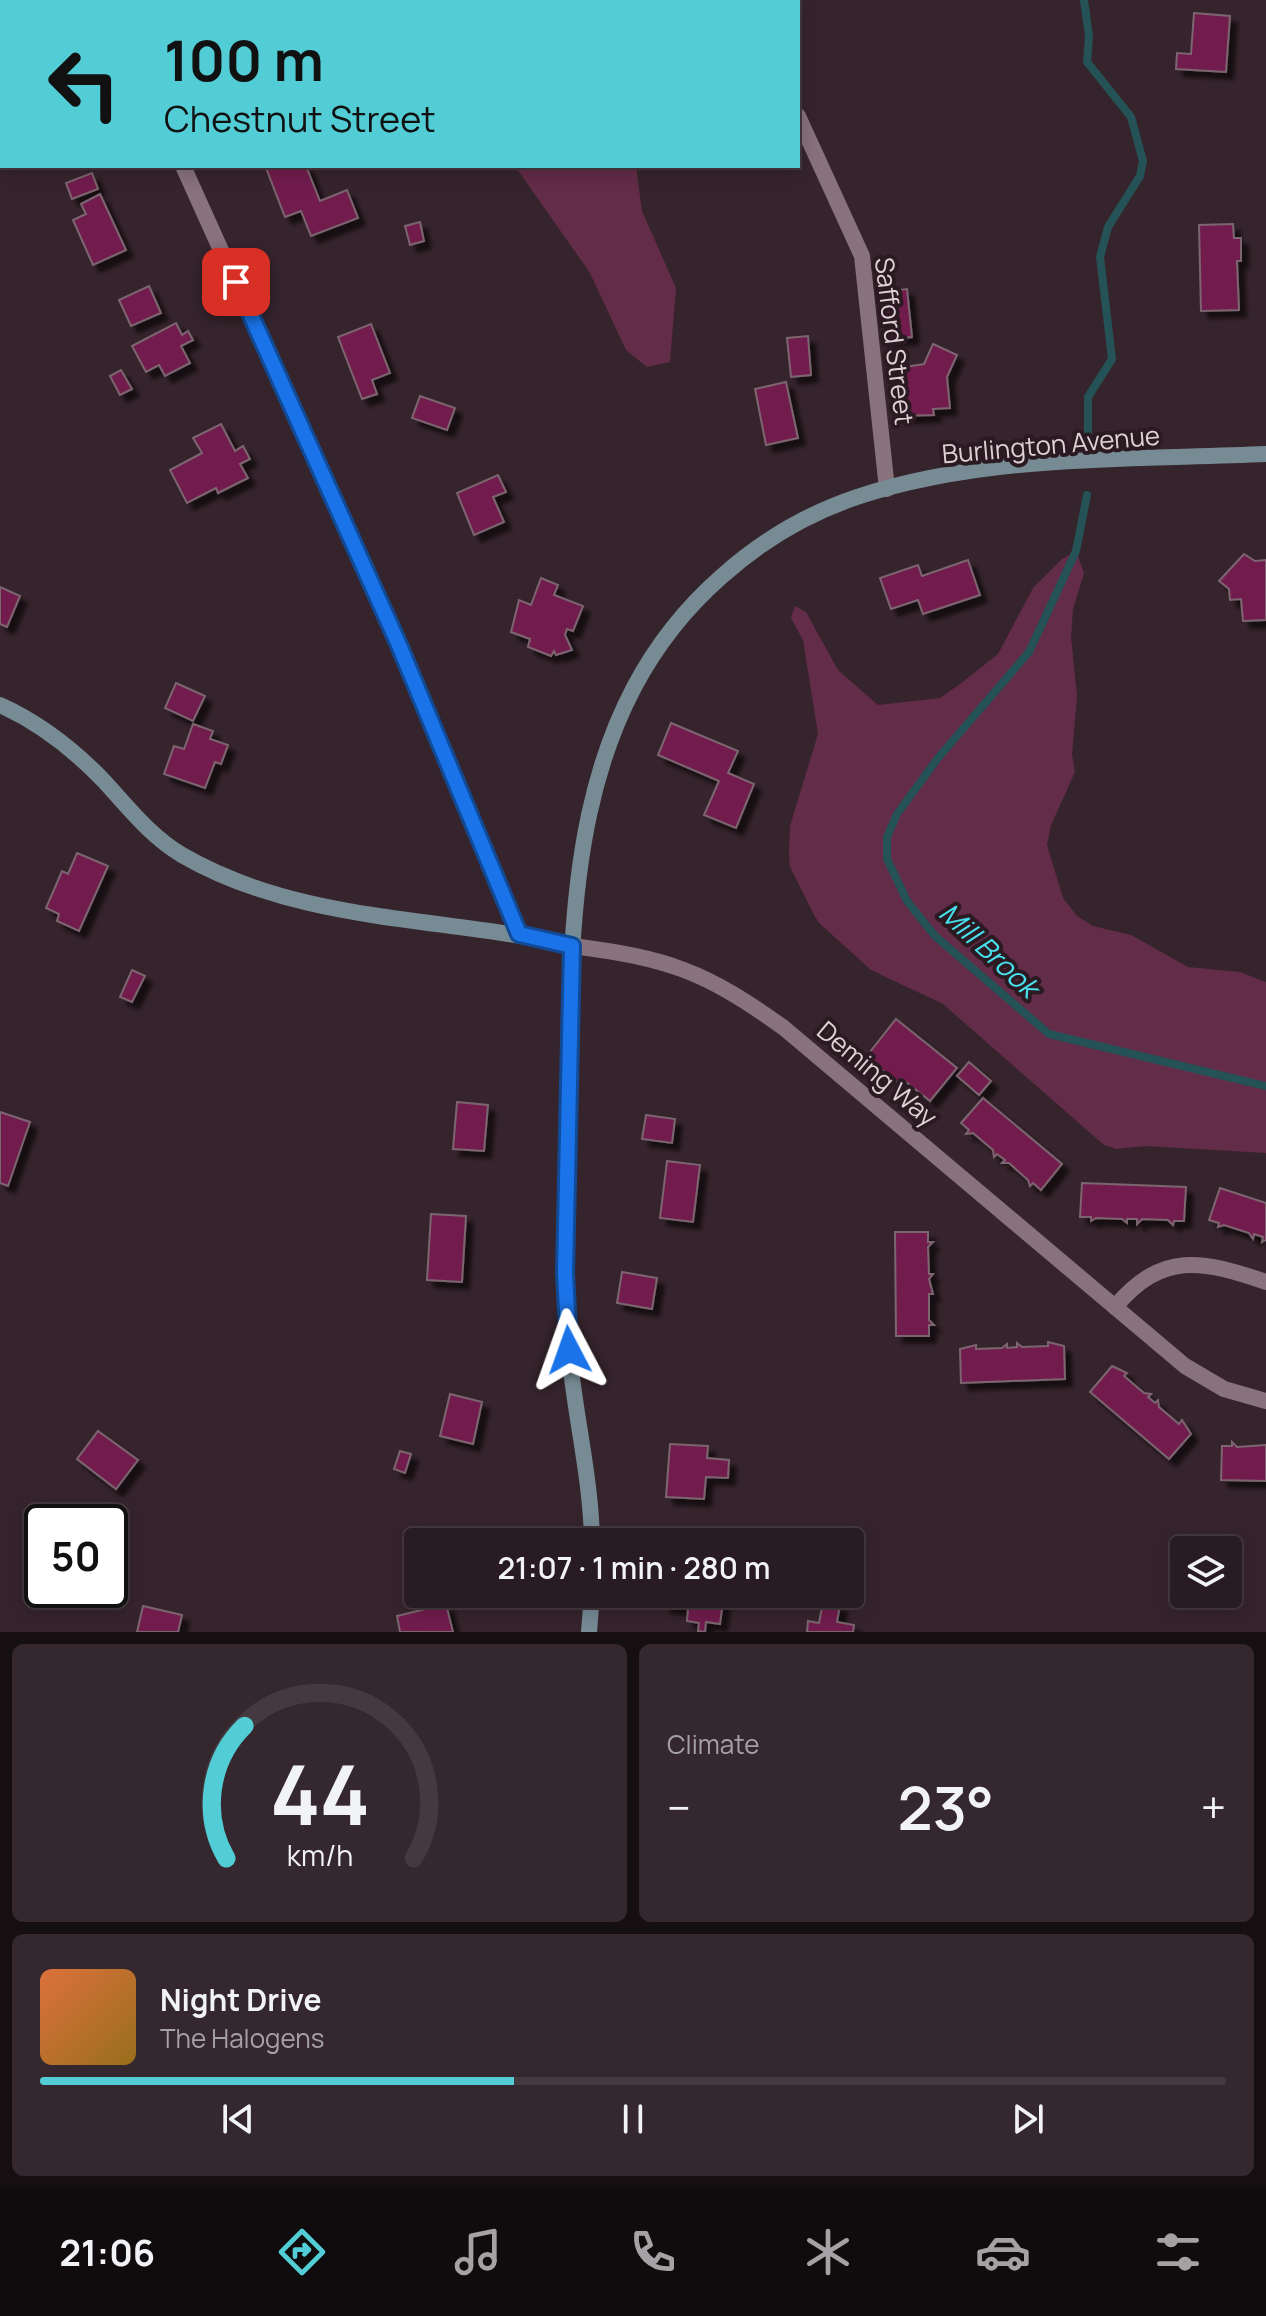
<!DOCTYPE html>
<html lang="en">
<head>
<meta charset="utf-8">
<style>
  body { margin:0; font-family:Manrope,sans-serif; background:#34282e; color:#f1f3f6; height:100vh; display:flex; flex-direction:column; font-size:30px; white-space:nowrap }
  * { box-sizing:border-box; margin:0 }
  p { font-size:26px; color:#a5a1a5 }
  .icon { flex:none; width:44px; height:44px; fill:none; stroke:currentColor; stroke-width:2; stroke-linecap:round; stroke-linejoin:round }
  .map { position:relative; height:1632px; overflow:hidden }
  .panel { display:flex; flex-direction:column; gap:12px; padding:12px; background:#160f12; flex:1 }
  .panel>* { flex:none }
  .hud { position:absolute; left:0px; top:0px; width:800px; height:168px; box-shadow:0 4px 20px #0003,0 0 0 2px #44393f; background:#52ccd5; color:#111; overflow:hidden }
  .controls { position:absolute; left:1170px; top:1536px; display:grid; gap:16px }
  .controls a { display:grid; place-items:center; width:72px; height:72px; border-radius:8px; background:#281b21; box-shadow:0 4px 20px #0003,0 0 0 2px #44393f; font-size:40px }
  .speed { position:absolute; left:24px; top:1504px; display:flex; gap:16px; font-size:40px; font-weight:700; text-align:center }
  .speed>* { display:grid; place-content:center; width:104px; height:104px; border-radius:50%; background:#281b21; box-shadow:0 4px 20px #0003,0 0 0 2px #44393f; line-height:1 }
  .speed .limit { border:4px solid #111; border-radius:12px; background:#fff; color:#111 }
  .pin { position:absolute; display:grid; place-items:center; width:68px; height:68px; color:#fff; margin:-34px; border-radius:16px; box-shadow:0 4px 12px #0006 }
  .me { position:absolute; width:88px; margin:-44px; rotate:356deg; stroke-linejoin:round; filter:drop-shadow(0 0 6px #0008) }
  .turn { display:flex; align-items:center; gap:28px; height:168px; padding:0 32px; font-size:36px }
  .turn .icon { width:104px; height:104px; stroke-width:2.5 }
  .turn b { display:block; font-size:56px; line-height:68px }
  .big { font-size:60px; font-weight:600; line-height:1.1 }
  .panel .tile { flex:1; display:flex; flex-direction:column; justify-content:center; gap:12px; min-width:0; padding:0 28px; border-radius:12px; background:#34282e }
  .panel .dial { align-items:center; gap:0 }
  .dial svg { height:208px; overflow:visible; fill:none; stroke:#44393f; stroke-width:7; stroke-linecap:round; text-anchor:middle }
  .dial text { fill:#f1f3f6; stroke:none }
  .song { display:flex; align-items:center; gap:24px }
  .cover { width:96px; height:96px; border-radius:12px; background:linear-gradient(135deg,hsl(20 70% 55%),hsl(40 70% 35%)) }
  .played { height:8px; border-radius:4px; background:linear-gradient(90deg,#52ccd5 40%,#44393f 40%) }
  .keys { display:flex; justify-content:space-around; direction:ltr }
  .heat { display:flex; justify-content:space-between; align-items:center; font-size:44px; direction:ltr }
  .panel .tiles { flex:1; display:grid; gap:12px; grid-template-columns:1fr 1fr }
  .tile:last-child { grid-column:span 2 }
  .trip { position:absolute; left:404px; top:1528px; width:460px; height:80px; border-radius:8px; background:#281b21; box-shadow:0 4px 20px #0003,0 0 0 2px #44393f; font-weight:600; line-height:80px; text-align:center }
  .tab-bar { display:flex; height:128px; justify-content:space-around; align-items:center; background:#100b0d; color:#a5a1a5 }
  .tab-bar .icon { width:56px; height:56px }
  .tab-bar .on { color:#52ccd5 }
  .tab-bar b { font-size:36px; color:#f1f3f6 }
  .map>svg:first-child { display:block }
</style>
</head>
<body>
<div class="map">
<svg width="1266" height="1632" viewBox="0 0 1266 1632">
  <defs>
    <filter id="shadow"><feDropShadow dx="7" dy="7" stdDeviation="2" flood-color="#0009"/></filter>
  </defs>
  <rect width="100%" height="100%" fill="#36242c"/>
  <g fill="#632c48">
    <polygon points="515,166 636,166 642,211 676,288 670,362 647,367 626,350 590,273"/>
    <polygon points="1076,551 1084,573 1073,609 1071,637 1077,696 1072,754 1075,772 1051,825 1047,845 1063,898 1077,916 1093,926 1131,935 1188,967 1240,972 1266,982 1266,1153 1146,1146 1116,1149 1104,1145 943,1004 871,970 819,923 813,913 790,867 789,853 790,826 818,734 803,640 791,618 795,606 806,612 838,670 878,705 940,698 960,684 998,654 1033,588 1062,559"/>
  </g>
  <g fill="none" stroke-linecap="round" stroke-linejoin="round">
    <g stroke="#245256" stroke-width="8">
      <polyline points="1084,0 1089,36 1087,62 1131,117 1143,161 1140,176 1108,227 1100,257 1112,359 1088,397 1088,435"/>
      <polyline points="1087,495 1076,551 1029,652 938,758 897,814 887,837 887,859 907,901 935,936 1049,1034 1266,1086"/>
    </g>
  </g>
  <g fill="#711e4d" stroke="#7b656f" stroke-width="2" filter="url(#shadow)">
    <polygon points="1194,13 1230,16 1226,72 1176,69 1177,53 1191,54"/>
    <polygon points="271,166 306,166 320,201 347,190 358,218 311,236 301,211 285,217 266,168"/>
    <polygon points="92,173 98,189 72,199 66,183"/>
    <polygon points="100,194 126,250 93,265 73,220 86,214 81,204"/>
    <polygon points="420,222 424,241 410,245 405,226"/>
    <polygon points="1233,224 1234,238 1241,238 1241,261 1237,261 1239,310 1201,311 1199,225"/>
    <polygon points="149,286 161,313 131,326 119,300"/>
    <polygon points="907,289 912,337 885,340 881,292"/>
    <polygon points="176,323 182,335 188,331 193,340 181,346 190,363 165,376 159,365 146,372 132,346"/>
    <polygon points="371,324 390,373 372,380 377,394 362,399 338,337"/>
    <polygon points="808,336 811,375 791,377 787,338"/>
    <polygon points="933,344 957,355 947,377 950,408 933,409 934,415 901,416 898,368 924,364"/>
    <polygon points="121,370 132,389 120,395 110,376"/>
    <polygon points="786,382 798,438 766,445 755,389"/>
    <polygon points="420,396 455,408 447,430 412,418"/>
    <polygon points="221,424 235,451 243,446 250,459 240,464 248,478 218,493 216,488 187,503 170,470 202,453 193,438"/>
    <polygon points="498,475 506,492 493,497 504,522 474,535 457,493"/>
    <polygon points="1244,554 1255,561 1266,560 1266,620 1243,621 1241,599 1230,600 1229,589 1219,581"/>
    <polygon points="968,560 980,595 923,614 918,600 891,609 880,578 918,565 922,576"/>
    <polygon points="541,578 558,585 554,595 583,606 573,631 567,629 565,635 572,650 556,655 554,651 551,656 528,647 530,639 511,632 519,600 531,605"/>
    <polygon points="0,587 20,596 7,627 0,624"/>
    <polygon points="176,683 205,696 193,721 165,708"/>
    <polygon points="671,723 738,751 728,773 754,784 736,828 704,815 719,781 658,755"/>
    <polygon points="193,724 213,731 210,739 228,745 221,764 215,762 205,788 164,774 174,746 184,749"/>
    <polygon points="77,853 108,866 79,931 57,921 59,914 46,908 62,871 68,874"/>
    <polygon points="132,970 145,976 132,1002 120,997"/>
    <polygon points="896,1019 957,1068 930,1101 901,1078 897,1082 866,1057"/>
    <polygon points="969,1062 991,1081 979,1095 957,1076"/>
    <polygon points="983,1098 1062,1164 1041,1190 1033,1183 1030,1186 1028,1180 1009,1163 1002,1163 1005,1160 997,1154 994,1157 993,1150 973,1133 966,1134 969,1130 961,1123"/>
    <polygon points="457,1102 488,1105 484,1151 453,1149"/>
    <polygon points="0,1112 30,1122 8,1186 0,1183"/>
    <polygon points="646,1115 675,1119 672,1143 642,1139"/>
    <polygon points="667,1161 700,1165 693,1222 660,1218"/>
    <polygon points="1082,1183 1186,1187 1184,1221 1174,1221 1173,1225 1168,1220 1142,1219 1137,1224 1137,1219 1127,1219 1127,1223 1122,1219 1096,1218 1091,1221 1091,1217 1080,1217"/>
    <polygon points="1220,1188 1266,1203 1266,1240 1262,1242 1263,1237 1254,1234 1253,1239 1249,1233 1224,1225 1218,1227 1219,1223 1209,1220"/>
    <polygon points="431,1214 466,1216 462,1282 427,1280"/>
    <polygon points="895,1232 928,1232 928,1242 933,1242 928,1247 929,1274 933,1274 929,1279 933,1294 929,1294 929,1320 934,1325 929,1325 929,1336 896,1336"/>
    <polygon points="622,1272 657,1278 652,1309 617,1303"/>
    <polygon points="1048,1342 1064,1346 1065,1379 961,1383 960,1349 976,1345 976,1349 1002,1348 1007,1344 1007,1348 1017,1347 1017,1343 1022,1347 1048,1346"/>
    <polygon points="1112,1366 1127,1373 1124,1376 1144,1393 1151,1394 1148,1397 1155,1403 1158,1400 1159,1407 1179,1424 1182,1420 1191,1434 1169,1459 1090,1392"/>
    <polygon points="450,1394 482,1402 473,1444 440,1436"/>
    <polygon points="98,1431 138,1460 116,1489 77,1459"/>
    <polygon points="1232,1442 1237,1447 1266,1445 1266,1481 1221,1480 1222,1446 1232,1446"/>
    <polygon points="670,1444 708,1446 707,1458 729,1460 728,1478 706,1477 704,1499 666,1497"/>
    <polygon points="400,1451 411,1454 405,1473 394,1469"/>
    <polygon points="665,1594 724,1594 720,1624 706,1622 705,1632 698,1631 699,1623 687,1621 688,1609 664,1606"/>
    <polygon points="823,1602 840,1605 837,1622 854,1625 853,1632 807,1632 808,1621 819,1623"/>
    <polygon points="446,1604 453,1632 400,1632 397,1616"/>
    <polygon points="143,1606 182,1615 178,1632 137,1632"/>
  </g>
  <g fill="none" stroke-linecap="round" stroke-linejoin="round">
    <g stroke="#88727c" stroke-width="16">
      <polyline points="106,0 107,2"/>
      <polyline points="798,116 862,256 887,489"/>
      <polyline points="183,166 399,645 519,934"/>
      <path d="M572,946C668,958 705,971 784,1028L1185,1366L1224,1389L1266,1401"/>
      <path d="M1115,1307C1162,1251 1202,1260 1266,1282"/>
    </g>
    <g stroke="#778b95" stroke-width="16">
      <path d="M0,705C38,722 74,750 103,780C128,807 150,836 182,855C301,924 442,916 572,946"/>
      <path d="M592,1542C591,1471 571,1401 567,1329C562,1253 568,1176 569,1099C570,912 569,711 721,577C760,542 806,514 857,497C987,454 1131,460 1266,454"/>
      <polyline points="589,1632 592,1594"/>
    </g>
  </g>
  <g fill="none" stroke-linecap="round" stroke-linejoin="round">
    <defs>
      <polyline id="route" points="236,282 399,645 519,934 572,946 565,1273 569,1350"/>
    </defs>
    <use href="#route" stroke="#114b97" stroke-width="20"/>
    <use href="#route" stroke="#1a73e8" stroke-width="14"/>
  </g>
  <g text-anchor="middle" stroke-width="8" stroke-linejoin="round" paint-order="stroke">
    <g font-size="26" fill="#ded1d6" stroke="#2c1a22">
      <text transform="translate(894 341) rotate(83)" y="9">Safford Street</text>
      <text transform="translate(1051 445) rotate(-5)" y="9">Burlington Avenue</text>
      <text transform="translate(877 1074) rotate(40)" y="9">Deming Way</text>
    </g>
    <g font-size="28" font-style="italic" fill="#47e0ec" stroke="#2c1a22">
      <text transform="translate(989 950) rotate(43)" y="10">Mill Brook</text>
    </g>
  </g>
</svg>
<div class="controls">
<a><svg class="icon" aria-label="layers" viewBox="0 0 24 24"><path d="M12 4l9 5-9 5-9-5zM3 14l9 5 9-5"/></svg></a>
</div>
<div class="speed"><div class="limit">50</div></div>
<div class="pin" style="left:236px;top:282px;background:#d93025"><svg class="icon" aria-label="arrive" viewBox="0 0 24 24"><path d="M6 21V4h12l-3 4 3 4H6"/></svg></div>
<svg class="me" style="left:569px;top:1350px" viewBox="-20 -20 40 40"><path d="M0-17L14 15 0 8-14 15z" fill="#1a73e8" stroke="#fff" stroke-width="4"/></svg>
<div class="trip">21:07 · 1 min · 280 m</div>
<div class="hud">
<div class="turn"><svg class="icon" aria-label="left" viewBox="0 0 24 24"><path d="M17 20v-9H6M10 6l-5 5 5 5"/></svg><div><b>100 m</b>Chestnut Street</div></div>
</div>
</div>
<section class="panel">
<div class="tiles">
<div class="tile dial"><svg viewBox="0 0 100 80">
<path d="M14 69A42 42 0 1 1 86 69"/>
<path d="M14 69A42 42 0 0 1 21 18" stroke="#52ccd5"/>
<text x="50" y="56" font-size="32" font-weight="700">44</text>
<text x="50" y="72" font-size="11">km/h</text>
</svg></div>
<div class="tile"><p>Climate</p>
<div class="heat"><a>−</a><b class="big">23°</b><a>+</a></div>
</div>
<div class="tile">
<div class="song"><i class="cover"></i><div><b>Night Drive</b><p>The Halogens</p></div></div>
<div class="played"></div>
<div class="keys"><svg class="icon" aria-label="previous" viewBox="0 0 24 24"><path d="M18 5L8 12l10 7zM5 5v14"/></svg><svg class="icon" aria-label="pause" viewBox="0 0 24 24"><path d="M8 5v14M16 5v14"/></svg><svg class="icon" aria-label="next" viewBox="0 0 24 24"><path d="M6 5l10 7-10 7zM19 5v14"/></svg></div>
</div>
</div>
</section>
<nav class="tab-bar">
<b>21:06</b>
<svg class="icon on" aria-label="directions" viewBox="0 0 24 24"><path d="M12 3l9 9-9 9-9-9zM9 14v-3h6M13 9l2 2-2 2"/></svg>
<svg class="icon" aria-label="music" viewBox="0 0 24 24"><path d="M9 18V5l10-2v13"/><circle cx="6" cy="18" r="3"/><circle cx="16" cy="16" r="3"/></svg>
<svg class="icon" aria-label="phone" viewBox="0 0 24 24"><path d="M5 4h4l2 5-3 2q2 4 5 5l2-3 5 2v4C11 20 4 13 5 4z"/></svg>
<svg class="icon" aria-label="climate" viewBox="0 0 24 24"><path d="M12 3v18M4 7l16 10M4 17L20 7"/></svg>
<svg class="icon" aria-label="car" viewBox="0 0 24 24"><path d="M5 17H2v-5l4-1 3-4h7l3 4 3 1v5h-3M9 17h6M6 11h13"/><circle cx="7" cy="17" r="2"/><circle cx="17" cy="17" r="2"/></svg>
<svg class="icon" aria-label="filters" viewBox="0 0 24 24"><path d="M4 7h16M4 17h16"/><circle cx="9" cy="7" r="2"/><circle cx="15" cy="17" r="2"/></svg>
</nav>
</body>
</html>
